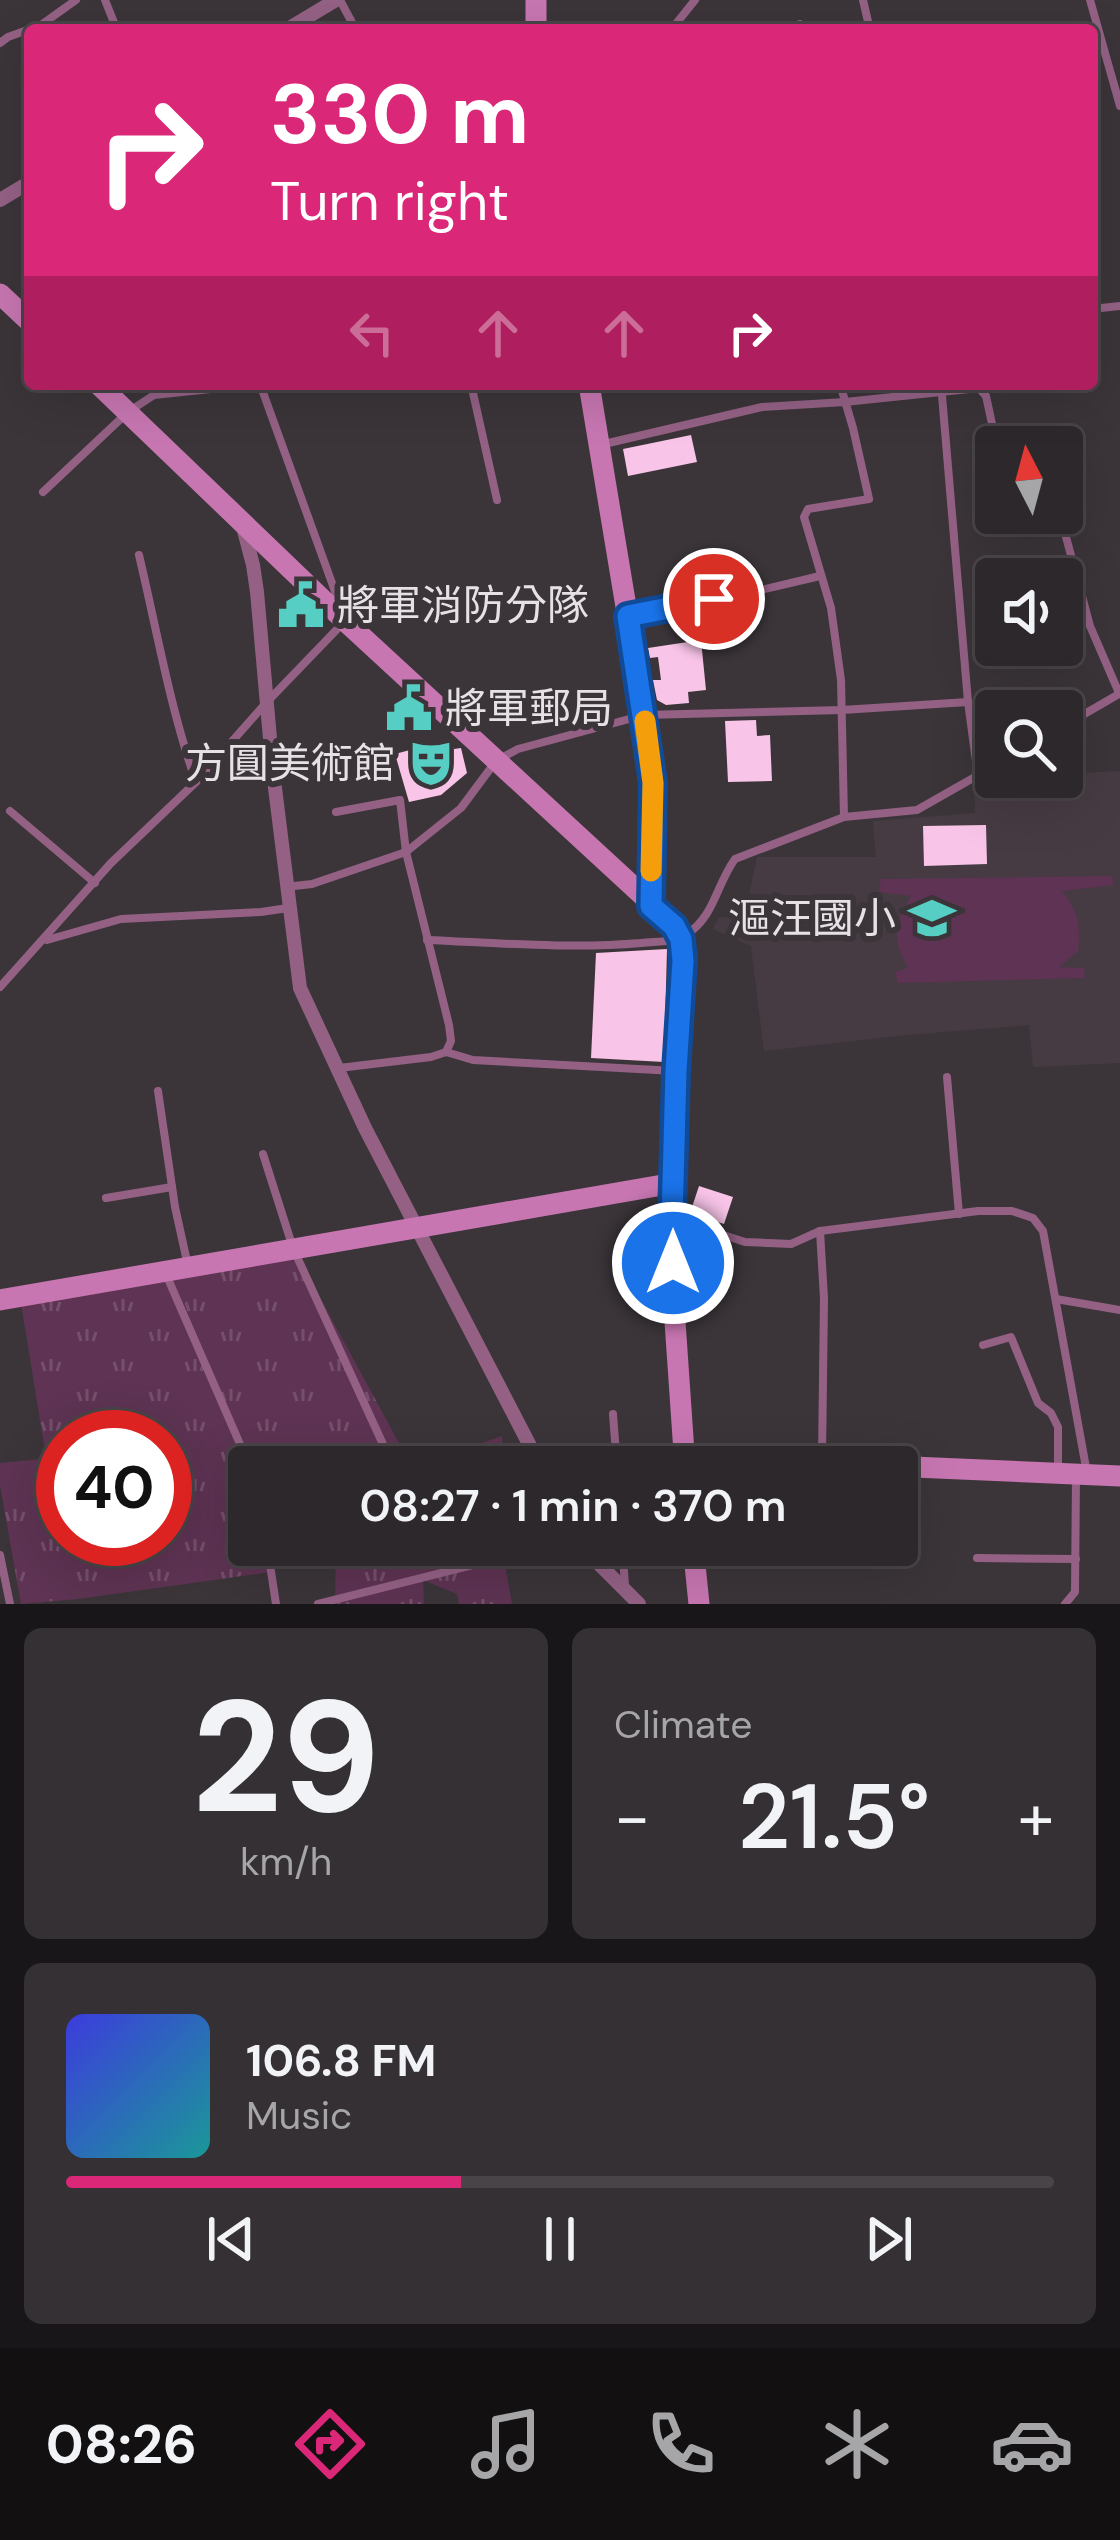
<!DOCTYPE html>
<html lang="en">
<head>
<meta charset="utf-8">
<style>
  body { margin:0; font-family:"DM Sans","Noto Sans TC",sans-serif; background:#343033; color:#f1f3f6; height:100vh; display:flex; flex-direction:column; font-size:45px; white-space:nowrap }
  * { box-sizing:border-box; margin:0 }
  p { font-size:39px; color:#a6a6a9 }
  .icon { flex:none; width:66px; height:66px; fill:none; stroke:currentColor; stroke-width:2; stroke-linecap:round; stroke-linejoin:round }
  .map { position:relative; height:1604px; overflow:hidden }
  .details { display:flex; flex-direction:column; gap:24px; padding:24px; background:#181618; flex:1 }
  .details>* { flex:none }
  .guide { position:absolute; left:24px; top:24px; width:1074px; height:366px; border-radius:12px; box-shadow:0 12px 48px #0002,0 0 0 3px #484447; background:#db2777; color:#fff; overflow:hidden }
  .needle { width:78px; rotate:354deg }
  .buttons { position:absolute; left:975px; top:426px; display:grid; gap:24px }
  .buttons a { display:grid; place-items:center; width:108px; height:108px; border-radius:12px; background:#2c282b; box-shadow:0 12px 48px #0002,0 0 0 3px #484447; font-size:60px }
  .speed { position:absolute; left:36px; top:1410px; display:flex; gap:24px; font-size:60px; font-weight:700; text-align:center }
  .speed>* { display:grid; place-content:center; width:156px; height:156px; border-radius:50%; background:#2c282b; box-shadow:0 12px 48px #0002,0 0 0 3px #484447; line-height:1 }
  .speed .limit { border:18px solid #d22; background:#fff; color:#111 }
  .pin { position:absolute; display:grid; place-items:center; width:102px; height:102px; color:#fff; margin:-51px; border:6px solid #fff; border-radius:50%; box-shadow:0 3px 12px #0007 }
  .me { position:absolute; width:132px; margin:-66px; rotate:0deg; stroke-linejoin:round; filter:drop-shadow(0 0 9px #0008) }
  .turn { display:flex; align-items:center; gap:42px; height:252px; padding:0 48px; font-size:54px }
  .turn .icon { width:156px; height:156px; stroke-width:2.5 }
  .turn b { display:block; font-size:84px; line-height:102px }
  .lanes { display:flex; align-items:center; height:114px; padding:0 48px; background:#0003; justify-content:center; gap:60px; direction:ltr }
  .lanes .off { opacity:.35 }
  .big { font-size:90px; font-weight:600; line-height:1.1 }
  .details .tile { flex:1; display:flex; flex-direction:column; justify-content:center; gap:18px; min-width:0; padding:0 42px; border-radius:18px; background:#343033 }
  .details .dial { align-items:center; gap:0 }
  .dial b { font-size:156px; line-height:1 }
  .song { display:flex; align-items:center; gap:36px }
  .cover { width:144px; height:144px; border-radius:18px; background:linear-gradient(135deg,hsl(240 70% 55%),hsl(180 70% 35%)) }
  .played { height:12px; border-radius:6px; background:linear-gradient(90deg,#db2777 40%,#484447 40%) }
  .keys { display:flex; justify-content:space-around; direction:ltr }
  .heat { display:flex; justify-content:space-between; align-items:center; font-size:66px; direction:ltr }
  .details .tiles { flex:1; display:grid; gap:24px; grid-template-columns:1fr 1fr }
  .tile:last-child { grid-column:span 2 }
  .trip { position:absolute; left:228px; top:1446px; width:690px; height:120px; border-radius:12px; background:#2c282b; box-shadow:0 12px 48px #0002,0 0 0 3px #484447; font-weight:600; line-height:120px; text-align:center }
  .tab-bar { display:flex; height:192px; justify-content:space-around; align-items:center; background:#121011; color:#a6a6a9 }
  .tab-bar .icon { width:84px; height:84px }
  .tab-bar .on { color:#db2777 }
  .tab-bar b { font-size:54px; color:#f1f3f6 }
  .map>svg:first-child { display:block }
</style>
</head>
<body>
<div class="map">
<svg width="1120" height="1604" viewBox="0 0 1120 1604">
  <defs>
    <pattern id="grass-tufts" width="24" height="20" patternUnits="userSpaceOnUse" patternTransform="scale(3)"><rect width="24" height="20" fill="#5e3353"/><path d="M3 7l-1-3M5 7V3M7 7l1-3M15 17l-1-3M17 17v-4M19 17l1-3" fill="none" stroke="#75506c"/></pattern>
  </defs>
  <rect width="100%" height="100%" fill="#3b3539"/>
  <polygon fill="#473b43" points="1120,771 1120,1063 1033,1067 1029,1025 907,1035 764,1051 751,946 713,929 719,917 744,919 757,857 876,857 873,821 975,813 974,780 1062,777 1062,774"/>
  <g fill="url(#grass-tufts)" fill-rule="evenodd">
    <path d="M293,1248L412,1467H249V1545H267L271,1572L78,1599L21,1604L0,1485V1463L43,1459L47,1463L20,1297ZM63,1437H165V1539H63Z"/>
    <polygon points="502,1436 503,1467 415,1467"/>
    <polygon points="336,1545 505,1545 506,1571 512,1604 459,1604 457,1594 423,1580 424,1604 335,1604"/>
  </g>
  <path fill="#5e3353" d="M1112,876L1114,885L1062,891C1078,910 1081,926 1078,951L1059,967L1084,968L1085,978L898,983L895,972L908,968C892,938 894,925 911,896L879,892L881,879Z"/>
  <g fill="#f8c4e8">
    <polygon points="691,435 697,462 628,476 623,449"/>
    <polygon points="701,640 706,690 688,692 689,703 666,705 657,700 653,680 661,680 658,657 650,658 648,648"/>
    <polygon points="756,720 757,736 770,735 772,781 728,782 725,721"/>
    <polygon points="451,739 454,749 461,748 467,773 441,795 409,802 395,754"/>
    <polygon points="986,825 987,864 924,866 923,826"/>
    <polygon points="667,949 664,1062 591,1058 596,953"/>
    <polygon points="699,1186 733,1197 724,1224 690,1213"/>
  </g>
  <g fill="none" stroke-linecap="round" stroke-linejoin="round">
    <g stroke="#946185" stroke-width="8">
      <polyline points="105,0 117,30"/>
      <polyline points="340,0 356,30"/>
      <polyline points="863,0 870,30"/>
      <polyline points="1090,0 1120,106"/>
      <polyline points="671,30 695,0"/>
      <polyline points="779,30 800,24 802,30"/>
      <polyline points="0,43 8,37 41,25 76,0"/>
      <polyline points="1092,309 1120,306"/>
      <polyline points="260,384 341,608"/>
      <polyline points="471,384 497,500"/>
      <polyline points="840,384 853,428 869,499 808,509 804,517 831,608 841,680 844,817"/>
      <polyline points="941,384 968,702 978,776"/>
      <polyline points="604,444 762,407 845,402 979,388 986,396 997,447"/>
      <polyline points="43,492 128,412 154,395 259,384"/>
      <polyline points="1054,513 1062,522 1090,626 1119,693"/>
      <path d="M139,555C157,631 170,708 196,782"/>
      <polyline points="633,615 761,590 820,576"/>
      <polyline points="1062,727 1119,694"/>
      <polyline points="10,811 95,883"/>
      <polyline points="336,812 400,800 406,852 449,1025 451,1041 446,1052"/>
      <polyline points="285,887 312,884 406,852 461,808 496,761 518,749 644,715 842,710 968,702"/>
      <polyline points="47,940 121,919 261,912 288,908"/>
      <path d="M427,940C499,943 570,949 641,943C655,941 674,943 686,935C715,916 716,885 735,859L844,817L917,810L996,765"/>
      <polyline points="0,987 111,863 196,782 266,703 344,622"/>
      <polyline points="339,1068 431,1057 446,1052 473,1060 675,1071"/>
      <polyline points="947,1077 959,1214"/>
      <polyline points="158,1091 175,1207 188,1266"/>
      <polyline points="263,1154 293,1248 387,1453 385,1465 381,1467"/>
      <polyline points="106,1198 172,1187"/>
      <polyline points="677,1220 745,1242 791,1244 820,1231 978,1211 1012,1211 1033,1218 1043,1231 1087,1473"/>
      <polyline points="820,1231 824,1298 822,1458"/>
      <polyline points="165,1272 250,1467"/>
      <polyline points="1056,1299 1120,1310"/>
      <polyline points="983,1345 1011,1337 1038,1403 1051,1413 1058,1427 1058,1473"/>
      <polyline points="613,1414 617,1467"/>
      <polyline points="267,1545 276,1604"/>
      <polyline points="622,1545 625,1585"/>
      <polyline points="0,1555 10,1604"/>
      <polyline points="977,1558 1076,1559"/>
      <polyline points="318,1604 552,1545"/>
      <polyline points="1065,1604 1075,1592 1076,1475"/>
    </g>
    <g stroke="#946185" stroke-width="14">
      <polyline points="286,30 336,0"/>
      <polyline points="0,200 30,182"/>
      <polyline points="243,527 253,565 257,592 273,772 300,988 365,1128 541,1467"/>
      <polyline points="580,1545 639,1604"/>
    </g>
    <g stroke="#c776b1" stroke-width="21">
      <polyline points="536,30 536,0"/>
      <polyline points="0,294 30,322"/>
      <polyline points="98,384 345,621 665,916 681,939 683,961 672,1219 674,1307 685,1467"/>
      <polyline points="589,384 644,715 653,783 651,906"/>
      <polyline points="0,1300 674,1183"/>
      <polyline points="684,1457 1120,1476"/>
      <polyline points="693,1545 699,1604"/>
    </g>
  </g>
  <g fill="none" stroke-linecap="round" stroke-linejoin="round">
    <defs>
      <polyline id="route" points="673,1263 672,1219 676,1071 683,961 681,939 674,926 651,906 653,783 628,616 714,599"/>
    </defs>
    <use href="#route" stroke="#114b97" stroke-width="30"/>
    <use href="#route" stroke="#1a73e8" stroke-width="21"/>
    <polyline stroke="#f59e0b" stroke-width="21" points="645,721 653,783 651,871"/>
  </g>
  <defs>
    <symbol id="civic-bare" viewBox="-9 -9 18 18"><path d="M-.6-6.5H3V-4.5H.6V-3L4-1V1h2V6H-6V1h2V-1L-.6-3ZM-1.2 2.5V6h2.4V2.5Z" fill="#56cec4" stroke="#3b3539" stroke-width="2.5" paint-order="stroke"/></symbol>
    <symbol id="theatre-bare" viewBox="-9 -9 18 18"><path d="M-5-5.5Q0-4 5-5.5V0Q5 5 0 6Q-5 5-5 0ZM-3.3-2.5H-1v1.5H-3.3ZM1-2.5H3.3v1.5H1ZM-2.8 1Q0 5.5 2.8 1Z" fill="#56cec4" stroke="#3b3539" stroke-width="2.5" paint-order="stroke"/></symbol>
    <symbol id="school-bare" viewBox="-9 -9 18 18"><path d="M0-5L7-2L0 1L-7-2ZM-4 1L0 2.5L4 1V4Q0 6-4 4Z" fill="#56cec4" stroke="#3b3539" stroke-width="2.5" paint-order="stroke"/></symbol>
  </defs>
  <g fill-rule="evenodd">
    <use href="#civic-bare" x="268" y="572" width="66" height="66"/>
    <use href="#civic-bare" x="376" y="675" width="66" height="66"/>
    <use href="#theatre-bare" x="398" y="730" width="66" height="66"/>
    <use href="#school-bare" x="899" y="885" width="66" height="66"/>
  </g>
  <g text-anchor="middle" stroke-width="12" stroke-linejoin="round" paint-order="stroke">
    <g font-size="42" fill="#e5e1e4" stroke="#3b3539" text-anchor="start">
      <text x="337" y="620">將軍消防分隊</text>
      <text x="445" y="723">將軍郵局</text>
      <text x="395" y="778" text-anchor="end">方圓美術館</text>
      <text x="896" y="933" text-anchor="end">漚汪國小</text>
    </g>
  </g>
</svg>
<div class="buttons">
<a><svg class="needle" viewBox="-14 -14 28 28"><path d="M0-13l5 13h-10z" fill="#e53935"/><path d="M0 13l5-13h-10z" fill="#a6a6a9"/></svg></a>
<a><svg class="icon" aria-label="sound" viewBox="0 0 24 24"><path d="M4 9h4l5-4v14l-5-4H4zM17 9q2 3 0 6"/></svg></a>
<a><svg class="icon" aria-label="search" viewBox="0 0 24 24"><circle cx="10" cy="10" r="6"/><path d="M15 15l6 6"/></svg></a>
</div>
<div class="speed"><div class="limit">40</div></div>
<div class="pin" style="left:714px;top:599px;background:#d93025"><svg class="icon" aria-label="arrive" viewBox="0 0 24 24"><path d="M6 21V4h12l-3 4 3 4H6"/></svg></div>
<svg class="me" style="left:673px;top:1263px" viewBox="-20 -20 40 40"><circle r="17" fill="#1a73e8" stroke="#fff" stroke-width="3"/><path d="M0-11L8 9 0 5-8 9z" fill="#fff"/></svg>
<div class="trip">08:27 · 1 min · 370 m</div>
<div class="guide">
<div class="turn"><svg class="icon" aria-label="right" viewBox="0 0 24 24"><path d="M7 20v-9h11M14 6l5 5-5 5"/></svg><div><b>330 m</b>Turn right</div></div>
<div class="lanes"><svg class="icon off" aria-label="left" viewBox="0 0 24 24"><path d="M17 20v-9H6M10 6l-5 5 5 5"/></svg><svg class="icon off" aria-label="ahead" viewBox="0 0 24 24"><path d="M12 20V5M6 11l6-6 6 6"/></svg><svg class="icon off" aria-label="ahead" viewBox="0 0 24 24"><path d="M12 20V5M6 11l6-6 6 6"/></svg><svg class="icon" aria-label="right" viewBox="0 0 24 24"><path d="M7 20v-9h11M14 6l5 5-5 5"/></svg></div>
</div>
</div>
<section class="details">
<div class="tiles">
<div class="tile dial"><b>29</b><p>km/h</p></div>
<div class="tile"><p>Climate</p>
<div class="heat"><a>−</a><b class="big">21.5°</b><a>+</a></div>
</div>
<div class="tile">
<div class="song"><i class="cover"></i><div><b>106.8 FM</b><p>Music</p></div></div>
<div class="played"></div>
<div class="keys"><svg class="icon" aria-label="previous" viewBox="0 0 24 24"><path d="M18 5L8 12l10 7zM5 5v14"/></svg><svg class="icon" aria-label="pause" viewBox="0 0 24 24"><path d="M8 5v14M16 5v14"/></svg><svg class="icon" aria-label="next" viewBox="0 0 24 24"><path d="M6 5l10 7-10 7zM19 5v14"/></svg></div>
</div>
</div>
</section>
<nav class="tab-bar">
<b>08:26</b>
<svg class="icon on" aria-label="directions" viewBox="0 0 24 24"><path d="M12 3l9 9-9 9-9-9zM9 14v-3h6M13 9l2 2-2 2"/></svg>
<svg class="icon" aria-label="music" viewBox="0 0 24 24"><path d="M9 18V5l10-2v13"/><circle cx="6" cy="18" r="3"/><circle cx="16" cy="16" r="3"/></svg>
<svg class="icon" aria-label="phone" viewBox="0 0 24 24"><path d="M5 4h4l2 5-3 2q2 4 5 5l2-3 5 2v4C11 20 4 13 5 4z"/></svg>
<svg class="icon" aria-label="climate" viewBox="0 0 24 24"><path d="M12 3v18M4 7l16 10M4 17L20 7"/></svg>
<svg class="icon" aria-label="car" viewBox="0 0 24 24"><path d="M5 17H2v-5l4-1 3-4h7l3 4 3 1v5h-3M9 17h6M6 11h13"/><circle cx="7" cy="17" r="2"/><circle cx="17" cy="17" r="2"/></svg>
</nav>
</body>
</html>
